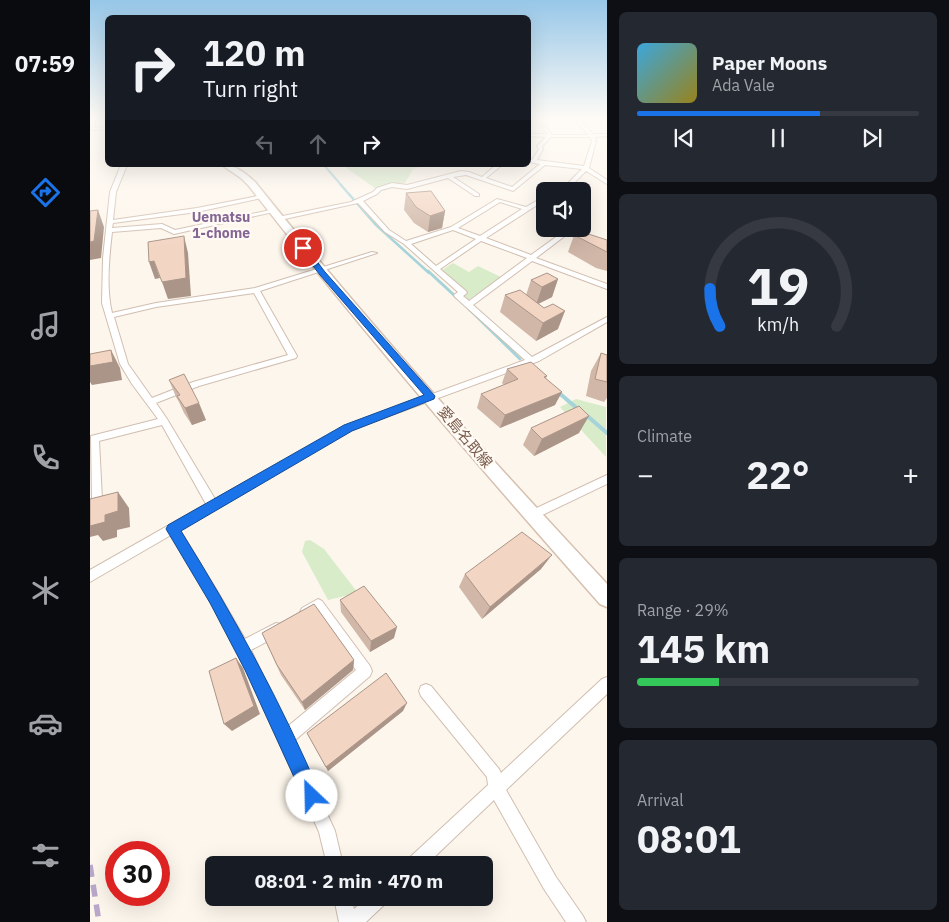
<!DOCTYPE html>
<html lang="en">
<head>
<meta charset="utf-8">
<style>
  body { margin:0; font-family:"IBM Plex Sans","Noto Sans JP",sans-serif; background:#242831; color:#f1f3f6; height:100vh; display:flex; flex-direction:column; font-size:19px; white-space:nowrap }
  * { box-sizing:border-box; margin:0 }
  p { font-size:16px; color:#9ea1a6 }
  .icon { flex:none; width:28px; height:28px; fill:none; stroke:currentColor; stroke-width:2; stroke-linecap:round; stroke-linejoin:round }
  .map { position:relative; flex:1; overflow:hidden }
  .drawer { display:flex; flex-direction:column; gap:12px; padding:12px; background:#0d0f14; width:342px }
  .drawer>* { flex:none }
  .guide { position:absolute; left:15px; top:15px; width:426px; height:152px; border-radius:8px; box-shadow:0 5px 20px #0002; background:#171b24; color:#f1f3f6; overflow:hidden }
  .controls { position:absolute; left:446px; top:182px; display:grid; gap:10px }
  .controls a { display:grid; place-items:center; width:55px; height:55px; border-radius:8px; background:#171b24; box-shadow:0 5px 20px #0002; font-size:25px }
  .speed { position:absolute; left:15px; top:841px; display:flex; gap:10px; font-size:25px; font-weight:700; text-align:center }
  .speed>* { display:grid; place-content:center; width:65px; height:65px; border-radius:50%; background:#171b24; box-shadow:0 5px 20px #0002; line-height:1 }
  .speed .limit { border:8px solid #d22; background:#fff; color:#111 }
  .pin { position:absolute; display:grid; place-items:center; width:42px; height:42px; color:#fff; margin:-21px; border:2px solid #fff; border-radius:50%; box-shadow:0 1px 5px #0007 }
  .me { position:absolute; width:55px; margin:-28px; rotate:336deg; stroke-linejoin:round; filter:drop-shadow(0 0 4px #0008) }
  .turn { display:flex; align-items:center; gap:18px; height:105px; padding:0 15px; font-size:22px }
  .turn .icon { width:65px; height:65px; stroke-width:2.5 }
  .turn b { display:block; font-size:35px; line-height:42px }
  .lanes { display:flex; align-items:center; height:48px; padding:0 15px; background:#0003; justify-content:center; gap:25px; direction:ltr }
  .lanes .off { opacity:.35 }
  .big { font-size:38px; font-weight:800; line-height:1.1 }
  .drawer .card { flex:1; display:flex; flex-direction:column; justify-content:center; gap:8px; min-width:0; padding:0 18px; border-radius:8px; background:#242831 }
  .drawer .dial { align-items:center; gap:0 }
  .dial svg { height:130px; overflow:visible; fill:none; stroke:#363941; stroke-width:7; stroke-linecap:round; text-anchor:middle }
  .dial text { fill:#f1f3f6; stroke:none }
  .song { display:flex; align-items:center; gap:15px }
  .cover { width:60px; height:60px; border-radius:8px; background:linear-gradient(135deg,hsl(200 70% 55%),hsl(50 70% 35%)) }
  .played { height:5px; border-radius:2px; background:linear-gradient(90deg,#1a73e8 65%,#363941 65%) }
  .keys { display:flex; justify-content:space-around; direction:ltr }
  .heat { display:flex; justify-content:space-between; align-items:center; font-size:28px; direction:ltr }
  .charge { height:8px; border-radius:4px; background:linear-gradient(90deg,#34c759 29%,#363941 0) }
  .trip { position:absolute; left:115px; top:856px; width:288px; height:50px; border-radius:8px; background:#171b24; box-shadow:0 5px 20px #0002; font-weight:800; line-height:50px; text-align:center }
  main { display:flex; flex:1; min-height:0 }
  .tab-bar { display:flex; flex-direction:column; width:90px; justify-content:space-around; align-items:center; background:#090b0e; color:#9ea1a6 }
  .tab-bar .icon { width:35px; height:35px }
  .tab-bar .selected { color:#1a73e8 }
  .tab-bar b { font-size:22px; color:#f1f3f6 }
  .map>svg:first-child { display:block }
</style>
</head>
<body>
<main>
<nav class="tab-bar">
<b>07:59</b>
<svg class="icon selected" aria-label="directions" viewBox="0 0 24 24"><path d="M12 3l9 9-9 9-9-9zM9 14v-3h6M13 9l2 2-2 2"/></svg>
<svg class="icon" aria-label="music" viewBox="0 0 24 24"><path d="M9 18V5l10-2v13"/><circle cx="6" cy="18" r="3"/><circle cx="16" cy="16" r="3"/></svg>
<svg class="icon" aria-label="phone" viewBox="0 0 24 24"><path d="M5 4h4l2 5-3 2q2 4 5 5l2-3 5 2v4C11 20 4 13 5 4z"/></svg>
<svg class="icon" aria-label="climate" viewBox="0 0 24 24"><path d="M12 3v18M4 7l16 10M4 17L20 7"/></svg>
<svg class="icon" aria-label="car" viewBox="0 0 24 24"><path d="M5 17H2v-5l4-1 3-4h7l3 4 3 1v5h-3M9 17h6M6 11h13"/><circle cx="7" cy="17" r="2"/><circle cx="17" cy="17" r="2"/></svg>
<svg class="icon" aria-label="filters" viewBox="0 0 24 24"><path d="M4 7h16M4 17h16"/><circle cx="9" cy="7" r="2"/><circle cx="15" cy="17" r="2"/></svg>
</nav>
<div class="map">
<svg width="517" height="922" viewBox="0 0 517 922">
  <rect width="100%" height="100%" fill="#fdf6ec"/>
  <g fill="#d8ecc9">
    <polygon points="252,165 339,165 323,169 315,183 285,188"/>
    <polygon points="363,263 379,272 388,266 411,277 377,301 347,273"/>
    <polygon points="486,399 516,407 516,457 470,407"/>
    <polygon points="220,540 234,549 268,593 238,600 212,552 215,541"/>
  </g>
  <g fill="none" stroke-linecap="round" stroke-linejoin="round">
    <polyline stroke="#a5d3da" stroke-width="2" points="234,165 252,186"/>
    <polyline stroke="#a5d3da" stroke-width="2.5" points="251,185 285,224 339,273"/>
    <g stroke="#a5d3da" stroke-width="3">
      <polyline points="338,271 366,297"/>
      <polyline points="379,309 430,359"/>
    </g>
    <g stroke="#a5d3da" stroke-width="4">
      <polyline points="468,392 489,410"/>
      <polyline points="495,414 517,433"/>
    </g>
    <defs>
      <g id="street">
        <polygon points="1,117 5,117 5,128 18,127 18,129 1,130"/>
        <path d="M482,117H487L503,134H517V136L505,137L506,141L499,168L517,180V184L496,171C488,179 479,191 466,191L477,184L492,169L455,165L423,191L376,175L363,177L389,194V196H385L358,178L317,189L302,187L291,190L287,194L273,201L299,230L316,241L361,227L407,199L436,207L455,196V200L396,238L441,255L477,229H484L446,258L517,284V289L442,261L383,305L442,357L517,317V322L449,361L261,430L90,530L129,594L155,639L186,623L191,624L192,629L191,634L161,650L197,727L266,670L226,613L216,618L212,616L210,612L212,608L228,599L232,601L280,666L282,671L280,676L204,741L245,831L253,865H237L229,832L156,669L121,602L81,535L0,582V570L116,504L72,425L9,441L12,499L11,502L7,503L3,502L2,499L1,436L68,419L42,384L30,364L12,303L13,258L20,192L31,165H37L26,192L23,220L107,208L173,195L176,197L107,212L23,223L22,228L72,224L85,230L185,209L188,211L84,234L71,228L22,232C19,258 16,288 22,313L66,303L165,288L282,252L287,253L170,291L207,356L206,358L109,386L66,403L77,419L125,499L255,426L435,360L365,297L364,295L368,292L314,244L295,232L268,203L190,220L188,219V217L261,202L283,192L287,188L302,183L317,185L371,171L379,172L392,177L406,165H412L396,178L422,187L450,164L439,162V160H442L449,149L447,146L456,137L439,136V134H457L452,126L454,125L462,135H499ZM461,137H500L502,141L494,166L447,160L453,149L452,146ZM410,202L432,209L390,236L368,228ZM363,230L386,239L346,266L321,244ZM391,241L437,258L379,301L373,296L377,293L376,291L350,269ZM164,293L198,355L103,382L62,398L38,364L24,317L66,307Z"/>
        <polygon points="508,117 512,117 517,122 517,126"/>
        <polygon points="492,213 500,217 492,222"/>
        <polygon points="517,475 517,484 446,518 442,520 438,518 437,515 438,512"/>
        <polygon points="517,677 517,694 416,790 466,877 493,916 496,922 476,922 454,889 404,800 336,865 316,865 318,859 398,785 397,777 331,696 329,691 331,686 336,684 341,686 409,769 411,773 512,679"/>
        <polygon points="244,898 261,898 264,909 277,898 298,898 295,904 276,922 249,922"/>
      </g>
      <path id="secondary" d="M132,165C146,165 155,173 165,182C276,321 396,454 517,584V607L510,604C390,468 271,330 159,186L151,178Z"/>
    </defs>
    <use href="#street" stroke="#d1beb0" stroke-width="2"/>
    <use href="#secondary" stroke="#d6c0b0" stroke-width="3"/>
    <use href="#street" fill="#fff" fill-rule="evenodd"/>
    <use href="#secondary" fill="#fff" fill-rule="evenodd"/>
    <polyline stroke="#b9a8c9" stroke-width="5.5" stroke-dasharray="12 8" stroke-linecap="butt" points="0,865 9,922"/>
  </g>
  <g fill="#d1b7a8">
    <polygon points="316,193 355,211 352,228 338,232 324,223 314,210"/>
    <polygon points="486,230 517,240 517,271 506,268 478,252"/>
    <polygon points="468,279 462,297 448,304 468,329 446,341 410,312 415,295 436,295 441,280"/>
    <polygon points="511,353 517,355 517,398 514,402 496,396 501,371"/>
    <polygon points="417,369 457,376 456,378 465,405 410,428 387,408 391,394 414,385 412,383"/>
    <polygon points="79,380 116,420 102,425 94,413 89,402 86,397"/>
    <polygon points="441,428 489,433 444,456 433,445"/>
    <polygon points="451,569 392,619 369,587 375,574"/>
    <polygon points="250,600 304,638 280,652 251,612"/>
    <polygon points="172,633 264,660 263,670 215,710 191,675"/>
    <polygon points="313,711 238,771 217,733"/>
  </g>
  <g fill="#aa9588">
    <polygon points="8,210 14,227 11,258 0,260 0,242"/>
    <polygon points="355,211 352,228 338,232 340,216"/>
    <polygon points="94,236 98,253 101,296 78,299 72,282"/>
    <polygon points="64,261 70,278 65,279 59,262"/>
    <polygon points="468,279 462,297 446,305 452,287"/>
    <polygon points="475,311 468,329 446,341 453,323"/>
    <polygon points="21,350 30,368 32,380 2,385 0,382 0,366"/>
    <polygon points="472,392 465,405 410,428 415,415"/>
    <polygon points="109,403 116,420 102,425 95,408"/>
    <polygon points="499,416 489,433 444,456 452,439"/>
    <polygon points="28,492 39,508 40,527 27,530 27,537 13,541 8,535 0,537 0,519 15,515"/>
    <polygon points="462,555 451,569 392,619 400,607"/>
    <polygon points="307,627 304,638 280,652 281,641"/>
    <polygon points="146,658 153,668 170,714 142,731 134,724"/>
    <polygon points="264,660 263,670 215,710 212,702"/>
    <polygon points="317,703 313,711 238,771 236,767"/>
  </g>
  <g fill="#f3d5c3" stroke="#aa9588">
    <polygon points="341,191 355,211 340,216 326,207 316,193"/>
    <polygon points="8,210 4,241 0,242 0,211"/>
    <polygon points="486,230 517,240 517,252 484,235"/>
    <polygon points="94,236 96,278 72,282 64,261 59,262 58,242"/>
    <polygon points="457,273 468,279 452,287 441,280"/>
    <polygon points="430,290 454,308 463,304 475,311 453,323 415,295"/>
    <polygon points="21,350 23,362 0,366 0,354"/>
    <polygon points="511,353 517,355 517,382 505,379"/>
    <polygon points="441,362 457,376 454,377 472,392 415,415 391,394 428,379 417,369"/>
    <polygon points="94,374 109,403 95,408 87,396 90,395 79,380"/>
    <polygon points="489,406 499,416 452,439 441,428"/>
    <polygon points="28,492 28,511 15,515 15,522 0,526 0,499"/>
    <polygon points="432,532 462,555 400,607 375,574"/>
    <polygon points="274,586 307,627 281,641 250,600"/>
    <polygon points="224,604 264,660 212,702 187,665 172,633"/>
    <polygon points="146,658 164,706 134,724 119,671"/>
    <polygon points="296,673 317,703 236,767 217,733"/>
  </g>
  <linearGradient id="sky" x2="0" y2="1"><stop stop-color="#97c7e8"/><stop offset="0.48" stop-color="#fefbf6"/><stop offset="1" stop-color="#fefbf6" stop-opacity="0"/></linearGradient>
  <rect width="517" height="246" fill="url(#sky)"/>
  <path fill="#1a73e8" stroke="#114b97" d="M211,247H216L235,272L345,396L344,399L262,431L91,531C144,616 192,704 231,796L228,803L222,805L216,803L155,670L120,603L76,529L78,525L254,425L334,395L230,275L209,248Z"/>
  <g text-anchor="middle" stroke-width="4.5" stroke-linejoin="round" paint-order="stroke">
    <g font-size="14" font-weight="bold" fill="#846695" stroke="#fffaf3">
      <text x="131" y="222">Uematsu<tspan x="131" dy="16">1-chome</tspan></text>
    </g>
    <g font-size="15" fill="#7a5c4d" stroke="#fffaf3">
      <text transform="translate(375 437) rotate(50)" y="5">愛島名取線</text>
    </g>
  </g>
</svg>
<div class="controls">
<a><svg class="icon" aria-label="sound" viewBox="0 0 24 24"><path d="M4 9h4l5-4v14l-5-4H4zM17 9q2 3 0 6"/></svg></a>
</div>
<div class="speed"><div class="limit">30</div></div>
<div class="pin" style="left:213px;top:248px;background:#d93025"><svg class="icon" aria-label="arrive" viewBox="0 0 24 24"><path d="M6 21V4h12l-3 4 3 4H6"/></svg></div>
<svg class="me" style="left:222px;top:796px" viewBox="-20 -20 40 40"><circle r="19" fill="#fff"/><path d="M0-13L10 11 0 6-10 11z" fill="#1a73e8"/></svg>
<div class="trip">08:01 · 2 min · 470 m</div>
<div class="guide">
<div class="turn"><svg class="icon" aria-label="right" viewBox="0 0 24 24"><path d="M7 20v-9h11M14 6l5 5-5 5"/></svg><div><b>120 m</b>Turn right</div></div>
<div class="lanes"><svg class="icon off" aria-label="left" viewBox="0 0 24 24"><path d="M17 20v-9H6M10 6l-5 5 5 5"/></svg><svg class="icon off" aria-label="ahead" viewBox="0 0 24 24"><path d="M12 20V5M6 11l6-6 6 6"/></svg><svg class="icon" aria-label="right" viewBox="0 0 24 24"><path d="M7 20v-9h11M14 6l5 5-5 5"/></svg></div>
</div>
</div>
<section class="drawer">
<div class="card">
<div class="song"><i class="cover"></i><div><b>Paper Moons</b><p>Ada Vale</p></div></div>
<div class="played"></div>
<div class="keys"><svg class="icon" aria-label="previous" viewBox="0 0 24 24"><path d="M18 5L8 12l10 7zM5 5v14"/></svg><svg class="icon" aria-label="pause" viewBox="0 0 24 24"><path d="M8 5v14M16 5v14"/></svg><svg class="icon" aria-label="next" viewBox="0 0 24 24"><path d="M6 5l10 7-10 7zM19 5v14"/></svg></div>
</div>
<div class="card dial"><svg viewBox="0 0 100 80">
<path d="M14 69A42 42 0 1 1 86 69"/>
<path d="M14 69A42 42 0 0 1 8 46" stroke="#1a73e8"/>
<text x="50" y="56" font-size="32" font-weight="700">19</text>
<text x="50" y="72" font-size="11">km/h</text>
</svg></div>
<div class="card"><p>Climate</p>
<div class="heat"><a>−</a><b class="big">22°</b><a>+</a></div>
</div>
<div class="card"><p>Range · 29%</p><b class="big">145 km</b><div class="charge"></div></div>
<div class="card"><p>Arrival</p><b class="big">08:01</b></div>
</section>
</main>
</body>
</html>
